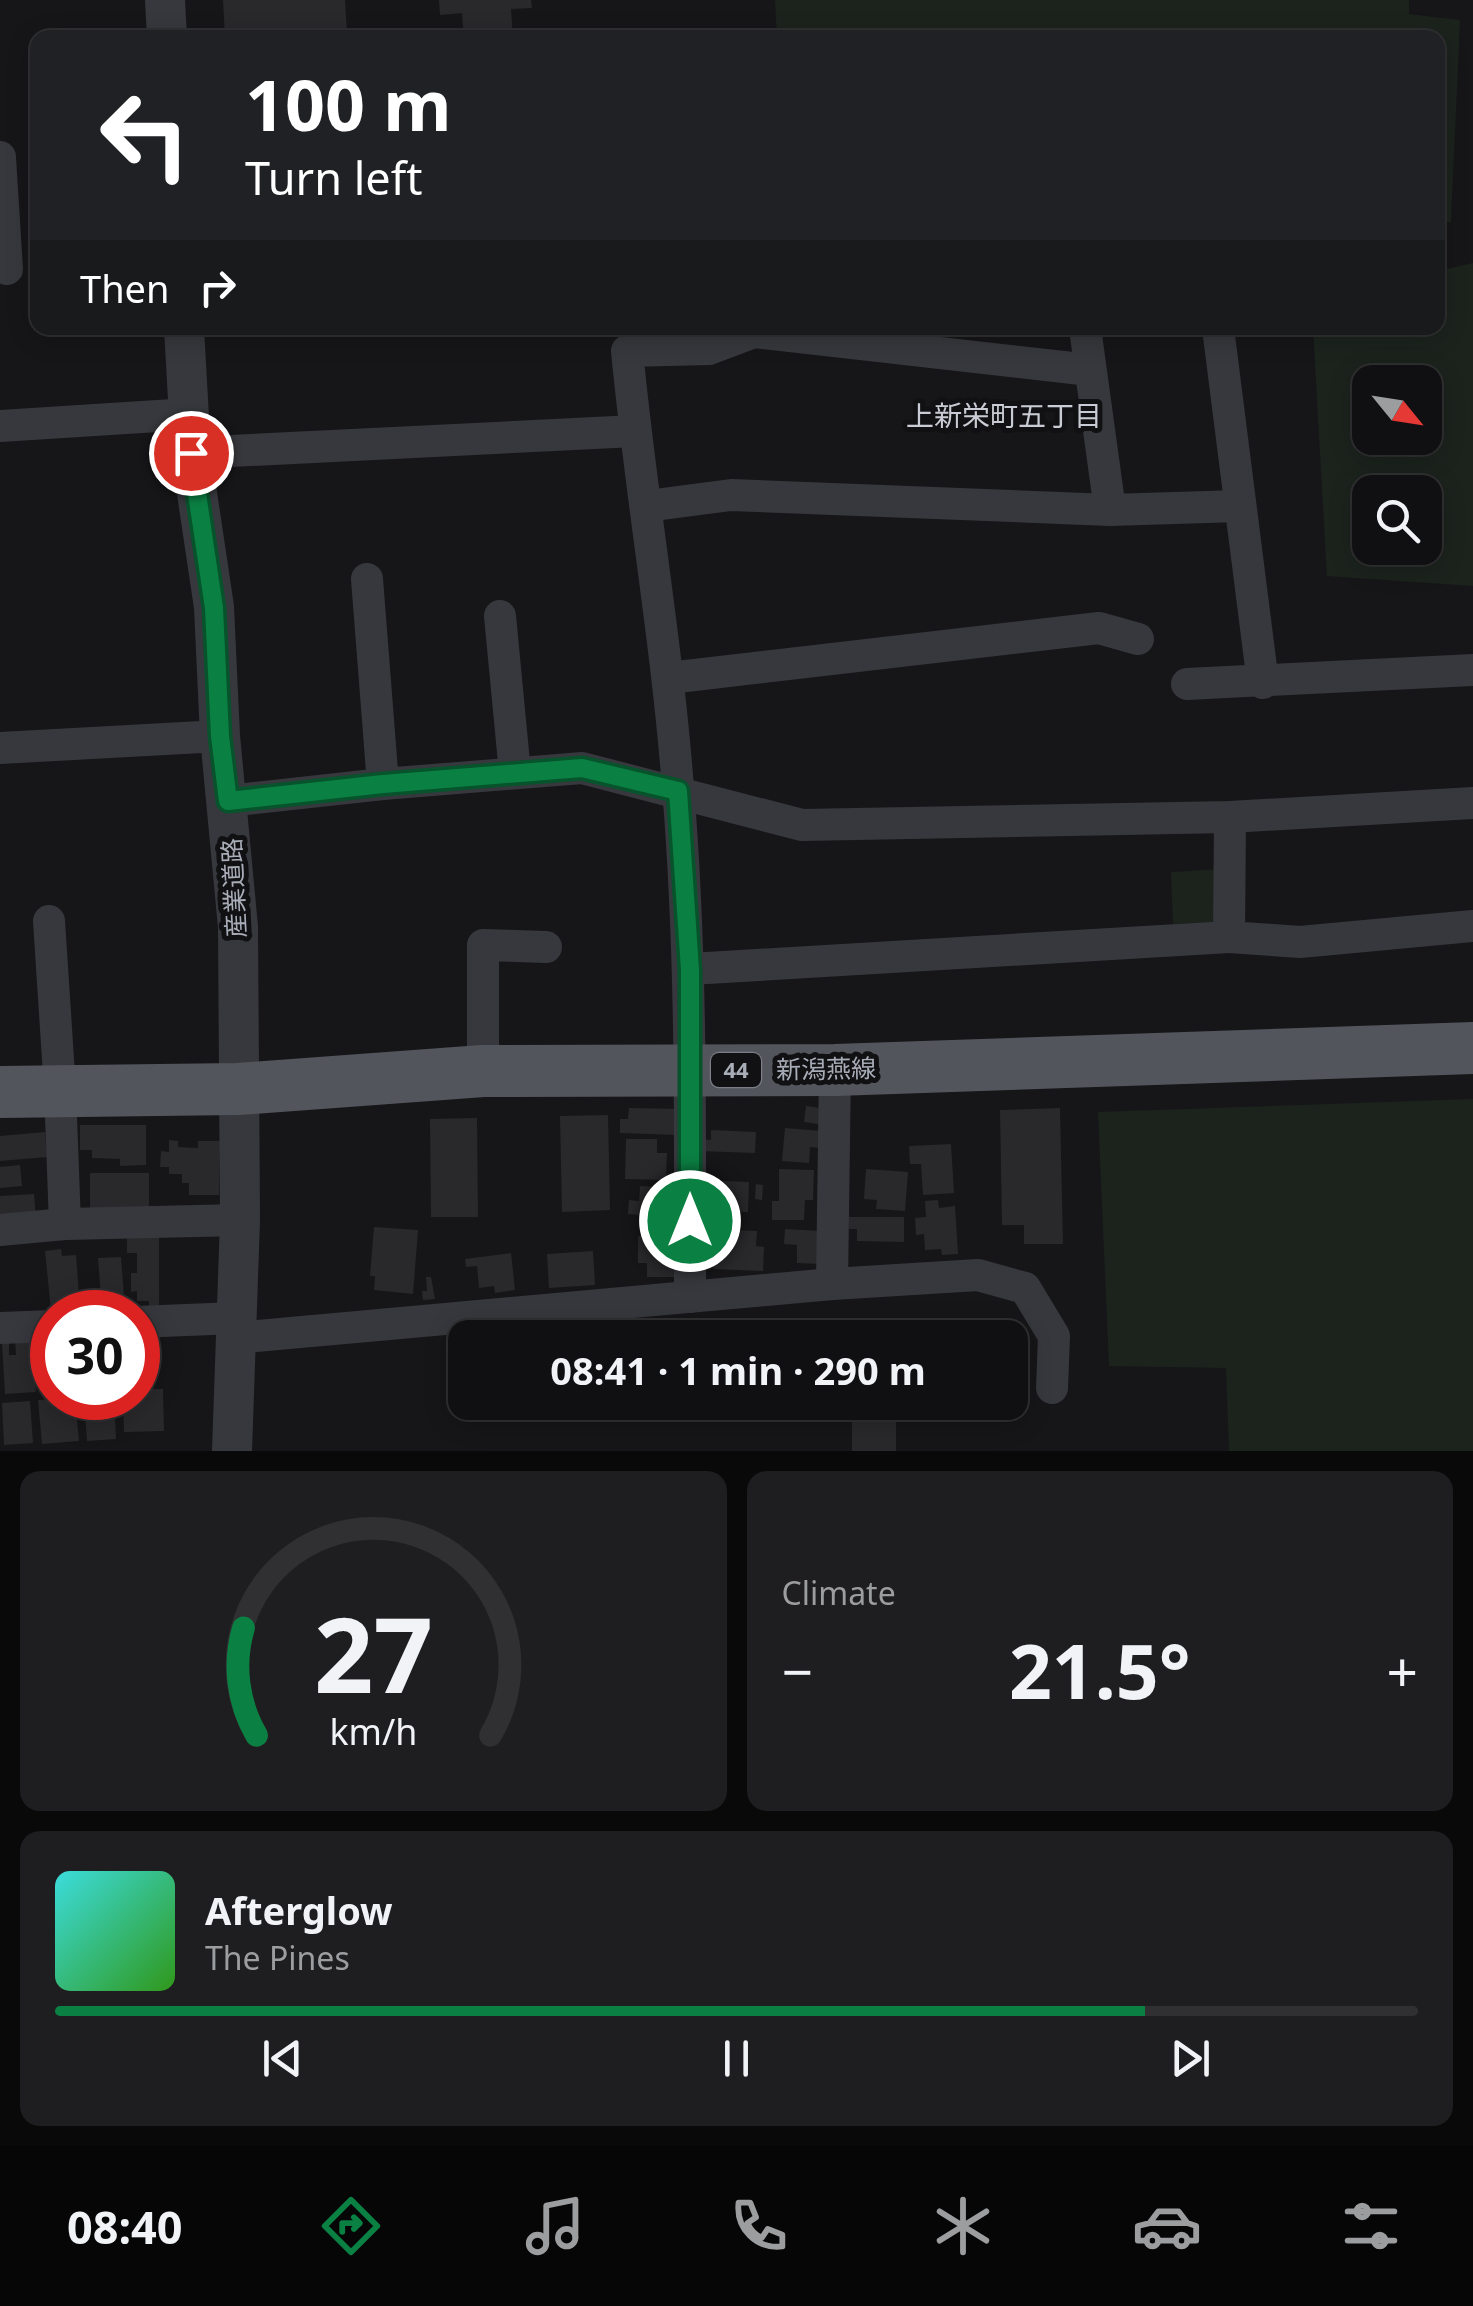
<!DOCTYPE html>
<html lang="en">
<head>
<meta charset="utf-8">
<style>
  body { margin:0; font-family:"Noto Sans","Noto Sans JP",sans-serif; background:#1e1e20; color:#f1f3f6; height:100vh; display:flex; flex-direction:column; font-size:38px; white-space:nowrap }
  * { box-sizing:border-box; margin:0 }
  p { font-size:32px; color:#9c9d9f }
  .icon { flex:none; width:55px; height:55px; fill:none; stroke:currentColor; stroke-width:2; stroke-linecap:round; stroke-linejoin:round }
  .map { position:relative; height:1451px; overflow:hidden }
  .drawer { display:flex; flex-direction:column; gap:20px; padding:20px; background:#09090a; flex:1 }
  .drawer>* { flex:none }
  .guide { position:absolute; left:30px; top:30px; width:1415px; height:305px; border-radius:20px; box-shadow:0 5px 25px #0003,0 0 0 2px #303032; background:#202124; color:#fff; overflow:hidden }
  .needle { width:65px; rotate:120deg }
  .fabs { position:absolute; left:1352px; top:365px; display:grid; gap:20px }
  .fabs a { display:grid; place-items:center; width:90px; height:90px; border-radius:20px; background:#101012; box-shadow:0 5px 25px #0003,0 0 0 2px #303032; font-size:50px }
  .speed { position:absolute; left:30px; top:1290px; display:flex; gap:20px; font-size:50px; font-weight:700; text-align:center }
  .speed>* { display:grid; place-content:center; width:130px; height:130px; border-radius:50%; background:#101012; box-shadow:0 5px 25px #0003,0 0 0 2px #303032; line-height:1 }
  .speed .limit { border:15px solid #d22; background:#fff; color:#111 }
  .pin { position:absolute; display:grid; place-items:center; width:85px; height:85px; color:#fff; margin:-42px; border:5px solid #fff; border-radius:50%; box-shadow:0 2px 10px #0007 }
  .me { position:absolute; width:110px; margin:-55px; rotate:0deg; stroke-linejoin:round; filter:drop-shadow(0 0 8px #0008) }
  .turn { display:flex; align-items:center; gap:35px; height:210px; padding:0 50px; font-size:45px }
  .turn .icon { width:130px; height:130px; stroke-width:2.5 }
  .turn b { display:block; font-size:70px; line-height:85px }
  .then { display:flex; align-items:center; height:95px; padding:0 50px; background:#0003; gap:20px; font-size:38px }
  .big { font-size:75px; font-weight:700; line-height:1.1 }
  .drawer .widget { flex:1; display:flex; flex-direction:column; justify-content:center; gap:15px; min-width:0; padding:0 35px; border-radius:20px; background:#1e1e20 }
  .drawer .dial { align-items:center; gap:0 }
  .dial svg { height:260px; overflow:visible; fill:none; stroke:#303032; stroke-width:7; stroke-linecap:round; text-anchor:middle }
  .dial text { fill:#f1f3f6; stroke:none }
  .song { display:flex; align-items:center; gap:30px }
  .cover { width:120px; height:120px; border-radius:15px; background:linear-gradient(135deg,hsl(180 70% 55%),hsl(110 70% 35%)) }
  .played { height:10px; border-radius:5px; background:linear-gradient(90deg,#0b8043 80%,#303032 80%) }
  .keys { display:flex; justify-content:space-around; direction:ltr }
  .heat { display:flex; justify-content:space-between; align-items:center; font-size:55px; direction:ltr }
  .drawer .tiles { flex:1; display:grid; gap:20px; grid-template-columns:1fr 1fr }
  .widget:last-child { grid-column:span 2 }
  .trip { position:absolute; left:448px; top:1320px; width:580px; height:100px; border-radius:20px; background:#101012; box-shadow:0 5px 25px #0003,0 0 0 2px #303032; font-weight:700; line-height:100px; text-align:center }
  .tab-bar { display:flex; height:160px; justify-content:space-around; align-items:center; background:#060607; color:#9c9d9f }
  .tab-bar .icon { width:70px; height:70px }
  .tab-bar .active { color:#0b8043 }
  .tab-bar b { font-size:45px; color:#f1f3f6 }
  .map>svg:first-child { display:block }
</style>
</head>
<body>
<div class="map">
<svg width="1473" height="1451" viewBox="0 0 1473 1451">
  <rect width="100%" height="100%" fill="#161618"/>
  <g fill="#1c231d" fill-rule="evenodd">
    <polygon points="775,0 1409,0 1409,14 1460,20 1451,222 1438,223 1438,38 777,37"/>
    <path d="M1473,263V586L1327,576L1313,328H1438V271ZM1370,382H1425V438H1370ZM1425,492V548H1370V492Z"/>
    <polygon points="1224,869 1219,922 1173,924 1171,872"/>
    <polygon points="1473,1099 1473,1451 1229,1451 1226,1368 1109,1366 1098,1112"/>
  </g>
  <g fill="#29292c">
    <polygon points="223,0 345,0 347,34 225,38"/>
    <polygon points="439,0 531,0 532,8 511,9 513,38 464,38 462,13 440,15"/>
    <polygon points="806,1106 826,1109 824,1125 804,1122"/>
    <polygon points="629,1108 679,1109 678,1135 620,1133 620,1119 628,1119"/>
    <polygon points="1060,1108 1063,1244 1024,1244 1024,1225 1002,1225 1000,1110"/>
    <polygon points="608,1115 610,1210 562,1212 560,1116"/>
    <polygon points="477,1118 478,1217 431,1217 430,1119"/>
    <polygon points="80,1125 146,1125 146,1165 120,1166 120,1159 92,1158 92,1150 80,1150"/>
    <polygon points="785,1128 822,1131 820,1148 810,1147 809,1163 782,1161"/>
    <polygon points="711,1130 756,1132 755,1153 699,1151 699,1139 711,1140"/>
    <polygon points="45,1132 47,1157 0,1161 0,1136"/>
    <polygon points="626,1139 657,1139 657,1153 667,1153 666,1180 625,1179"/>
    <polygon points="169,1140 178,1141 178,1147 198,1148 198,1141 220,1141 219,1195 189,1195 189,1183 182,1183 182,1174 169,1174 169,1167 160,1167 161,1151 169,1152"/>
    <polygon points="951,1144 954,1193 923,1195 921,1164 910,1164 909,1146"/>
    <polygon points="20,1165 22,1186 0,1188 0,1167"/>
    <polygon points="779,1169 814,1170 813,1200 805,1200 804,1220 772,1220 772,1201 779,1201"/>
    <polygon points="866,1169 908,1172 905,1211 876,1209 877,1200 864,1199"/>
    <polygon points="90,1173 149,1173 149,1214 90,1213"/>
    <polygon points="722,1181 749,1182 748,1212 733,1212 733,1219 720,1218"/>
    <polygon points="756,1184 763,1185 762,1200 755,1199"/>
    <polygon points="640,1186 679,1188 678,1215 664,1214 664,1229 639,1227 639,1215 628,1214 629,1200 639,1201"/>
    <polygon points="34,1194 36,1217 0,1219 0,1196"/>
    <polygon points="938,1200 939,1208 955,1206 958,1254 942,1255 941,1249 925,1250 924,1234 916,1235 915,1218 926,1217 925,1201"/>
    <polygon points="849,1217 904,1217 904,1242 857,1241 857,1229 849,1229"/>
    <polygon points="374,1227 418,1230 413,1294 374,1290 375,1276 370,1276"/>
    <polygon points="715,1229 757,1231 756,1246 764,1247 763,1271 713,1269"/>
    <polygon points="785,1229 821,1231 820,1264 797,1263 797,1245 784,1244"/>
    <polygon points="159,1234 159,1307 149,1307 149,1301 137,1301 137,1291 131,1292 131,1273 137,1273 137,1253 127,1253 127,1235"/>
    <polygon points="677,1235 677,1277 647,1277 647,1263 638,1263 638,1236"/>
    <polygon points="61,1249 62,1256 76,1255 80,1307 51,1310 45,1251"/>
    <polygon points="593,1251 595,1285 549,1288 547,1254"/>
    <polygon points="511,1253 515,1290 495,1293 494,1286 479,1288 477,1266 466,1267 465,1259"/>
    <polygon points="121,1257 125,1310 102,1311 98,1258"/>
    <polygon points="426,1277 431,1277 435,1299 423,1300 422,1291 427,1291"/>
    <rect x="819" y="1331" width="98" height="7"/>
    <polygon points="33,1338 36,1392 5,1394 2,1343 9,1343 9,1355 16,1355 15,1339"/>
    <polygon points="52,1352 52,1390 43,1390 41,1353"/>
    <polygon points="138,1389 163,1389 164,1431 124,1432 123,1398 138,1398"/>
    <polygon points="75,1398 79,1441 42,1444 38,1400"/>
    <polygon points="84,1398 114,1398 116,1439 87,1441"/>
    <polygon points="30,1401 33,1443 4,1445 2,1403"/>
    <rect x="852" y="1402" width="44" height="49"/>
  </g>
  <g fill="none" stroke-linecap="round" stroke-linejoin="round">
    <g stroke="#37383d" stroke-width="32">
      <polyline points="0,157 7,269"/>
      <polyline points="1085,328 1110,510"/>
      <polyline points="1218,328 1263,683"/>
      <polyline points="0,426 189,414"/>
      <polyline points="191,453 635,431"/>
      <polyline points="647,506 731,495 1110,510 1239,506"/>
      <polyline points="367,579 383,784"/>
      <polyline points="500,616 515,773"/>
      <polyline points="669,678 1099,628 1138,639"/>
      <polyline points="1187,684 1473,670"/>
      <polyline points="0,748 220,736"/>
      <polyline points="228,801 383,784 582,768 802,825 1230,817 1473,803"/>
      <polyline points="1230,817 1229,937 1300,942 1473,926"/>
      <polyline points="49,921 60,1090 65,1224"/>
      <polyline points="690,969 1229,937"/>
      <polyline points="483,1071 483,945 546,947"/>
      <polyline points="0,1230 65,1224 240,1220"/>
      <polyline points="832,1284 835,1070"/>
      <path d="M690,1297C690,1127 692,958 678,788C667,642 641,497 627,351L709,349L754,332L1090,370"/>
      <polyline points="138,1322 235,1318"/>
      <polyline points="0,1328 52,1326"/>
      <polyline points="235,1338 832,1284 978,1275 1025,1288 1054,1336 1052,1388"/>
    </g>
    <g stroke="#37383d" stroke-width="40">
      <polyline points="165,0 167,38"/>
      <polyline points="184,328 191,453 214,607 220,736 238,927 240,1220 232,1451"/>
    </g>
    <polyline stroke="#53555c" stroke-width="52" points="0,1092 238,1089 483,1071 835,1070 1473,1048"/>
  </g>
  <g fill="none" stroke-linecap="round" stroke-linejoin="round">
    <defs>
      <polyline id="route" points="191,453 214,608 220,736 228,801 383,784 582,768 678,791 690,970 690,1221"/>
    </defs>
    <use href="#route" stroke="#07532c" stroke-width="25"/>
    <use href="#route" stroke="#0b8043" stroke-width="18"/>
  </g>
  <g text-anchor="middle" stroke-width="10" stroke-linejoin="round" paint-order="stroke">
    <rect fill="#111113" stroke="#7b7e86" stroke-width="2.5" x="711" y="1053" width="50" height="34" rx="8"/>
    <g font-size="22" font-weight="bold" fill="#a8adb8">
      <text x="736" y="1078">44</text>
    </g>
    <g font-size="25" fill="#a8adb8" stroke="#111113">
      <text transform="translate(234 888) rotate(-93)" y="9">産業道路</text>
      <text transform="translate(826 1069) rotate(-1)" y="9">新潟燕線</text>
    </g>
    <g font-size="28" fill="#c9ccd4" stroke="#111113">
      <text x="1004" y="426">上新栄町五丁目</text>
    </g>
  </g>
</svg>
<div class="fabs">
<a><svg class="needle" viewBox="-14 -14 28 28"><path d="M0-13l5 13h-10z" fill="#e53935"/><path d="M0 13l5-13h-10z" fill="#9c9d9f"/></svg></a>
<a><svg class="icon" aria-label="search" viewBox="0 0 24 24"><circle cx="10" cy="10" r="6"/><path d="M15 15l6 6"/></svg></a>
</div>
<div class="speed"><div class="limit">30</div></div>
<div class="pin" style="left:191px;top:453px;background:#d93025"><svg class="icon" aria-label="arrive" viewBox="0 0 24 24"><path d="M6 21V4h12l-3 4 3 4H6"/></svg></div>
<svg class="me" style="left:690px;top:1221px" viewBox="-20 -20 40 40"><circle r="17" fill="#0b8043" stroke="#fff" stroke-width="3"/><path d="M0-11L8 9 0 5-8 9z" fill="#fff"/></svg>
<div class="trip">08:41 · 1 min · 290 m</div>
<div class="guide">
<div class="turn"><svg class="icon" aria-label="left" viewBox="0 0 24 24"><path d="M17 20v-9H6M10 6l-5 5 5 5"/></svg><div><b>100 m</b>Turn left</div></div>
<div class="then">Then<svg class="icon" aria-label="right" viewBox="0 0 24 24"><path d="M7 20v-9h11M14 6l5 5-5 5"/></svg></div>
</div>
</div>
<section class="drawer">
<div class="tiles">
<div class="widget dial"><svg viewBox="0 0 100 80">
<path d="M14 69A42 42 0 1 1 86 69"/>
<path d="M14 69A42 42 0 0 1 10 36" stroke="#0b8043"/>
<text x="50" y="56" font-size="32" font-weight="700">27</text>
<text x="50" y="72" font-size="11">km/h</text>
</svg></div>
<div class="widget"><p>Climate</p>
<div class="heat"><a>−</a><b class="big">21.5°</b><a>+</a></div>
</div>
<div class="widget">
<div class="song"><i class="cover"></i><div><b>Afterglow</b><p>The Pines</p></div></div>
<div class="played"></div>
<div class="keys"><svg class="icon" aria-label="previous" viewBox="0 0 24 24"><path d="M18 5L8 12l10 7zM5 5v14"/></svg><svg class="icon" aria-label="pause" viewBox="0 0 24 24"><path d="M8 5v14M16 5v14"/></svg><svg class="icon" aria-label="next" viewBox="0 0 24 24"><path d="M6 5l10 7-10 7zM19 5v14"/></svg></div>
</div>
</div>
</section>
<nav class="tab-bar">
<b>08:40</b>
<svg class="icon active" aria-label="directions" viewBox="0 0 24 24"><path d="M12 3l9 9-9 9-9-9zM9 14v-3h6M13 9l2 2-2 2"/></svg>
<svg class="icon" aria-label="music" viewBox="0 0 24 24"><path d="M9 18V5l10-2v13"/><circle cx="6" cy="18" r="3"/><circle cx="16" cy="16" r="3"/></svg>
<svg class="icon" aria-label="phone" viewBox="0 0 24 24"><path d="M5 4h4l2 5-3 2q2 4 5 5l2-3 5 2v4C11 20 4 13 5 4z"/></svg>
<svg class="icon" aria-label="climate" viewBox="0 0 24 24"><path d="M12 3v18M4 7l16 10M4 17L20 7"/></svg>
<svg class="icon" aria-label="car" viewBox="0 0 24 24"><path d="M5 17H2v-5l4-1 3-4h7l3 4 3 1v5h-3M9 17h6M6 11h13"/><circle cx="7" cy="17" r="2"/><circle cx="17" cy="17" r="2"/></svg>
<svg class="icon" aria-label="filters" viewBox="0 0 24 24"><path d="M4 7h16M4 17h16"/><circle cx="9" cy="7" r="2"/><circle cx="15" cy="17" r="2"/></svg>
</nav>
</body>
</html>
